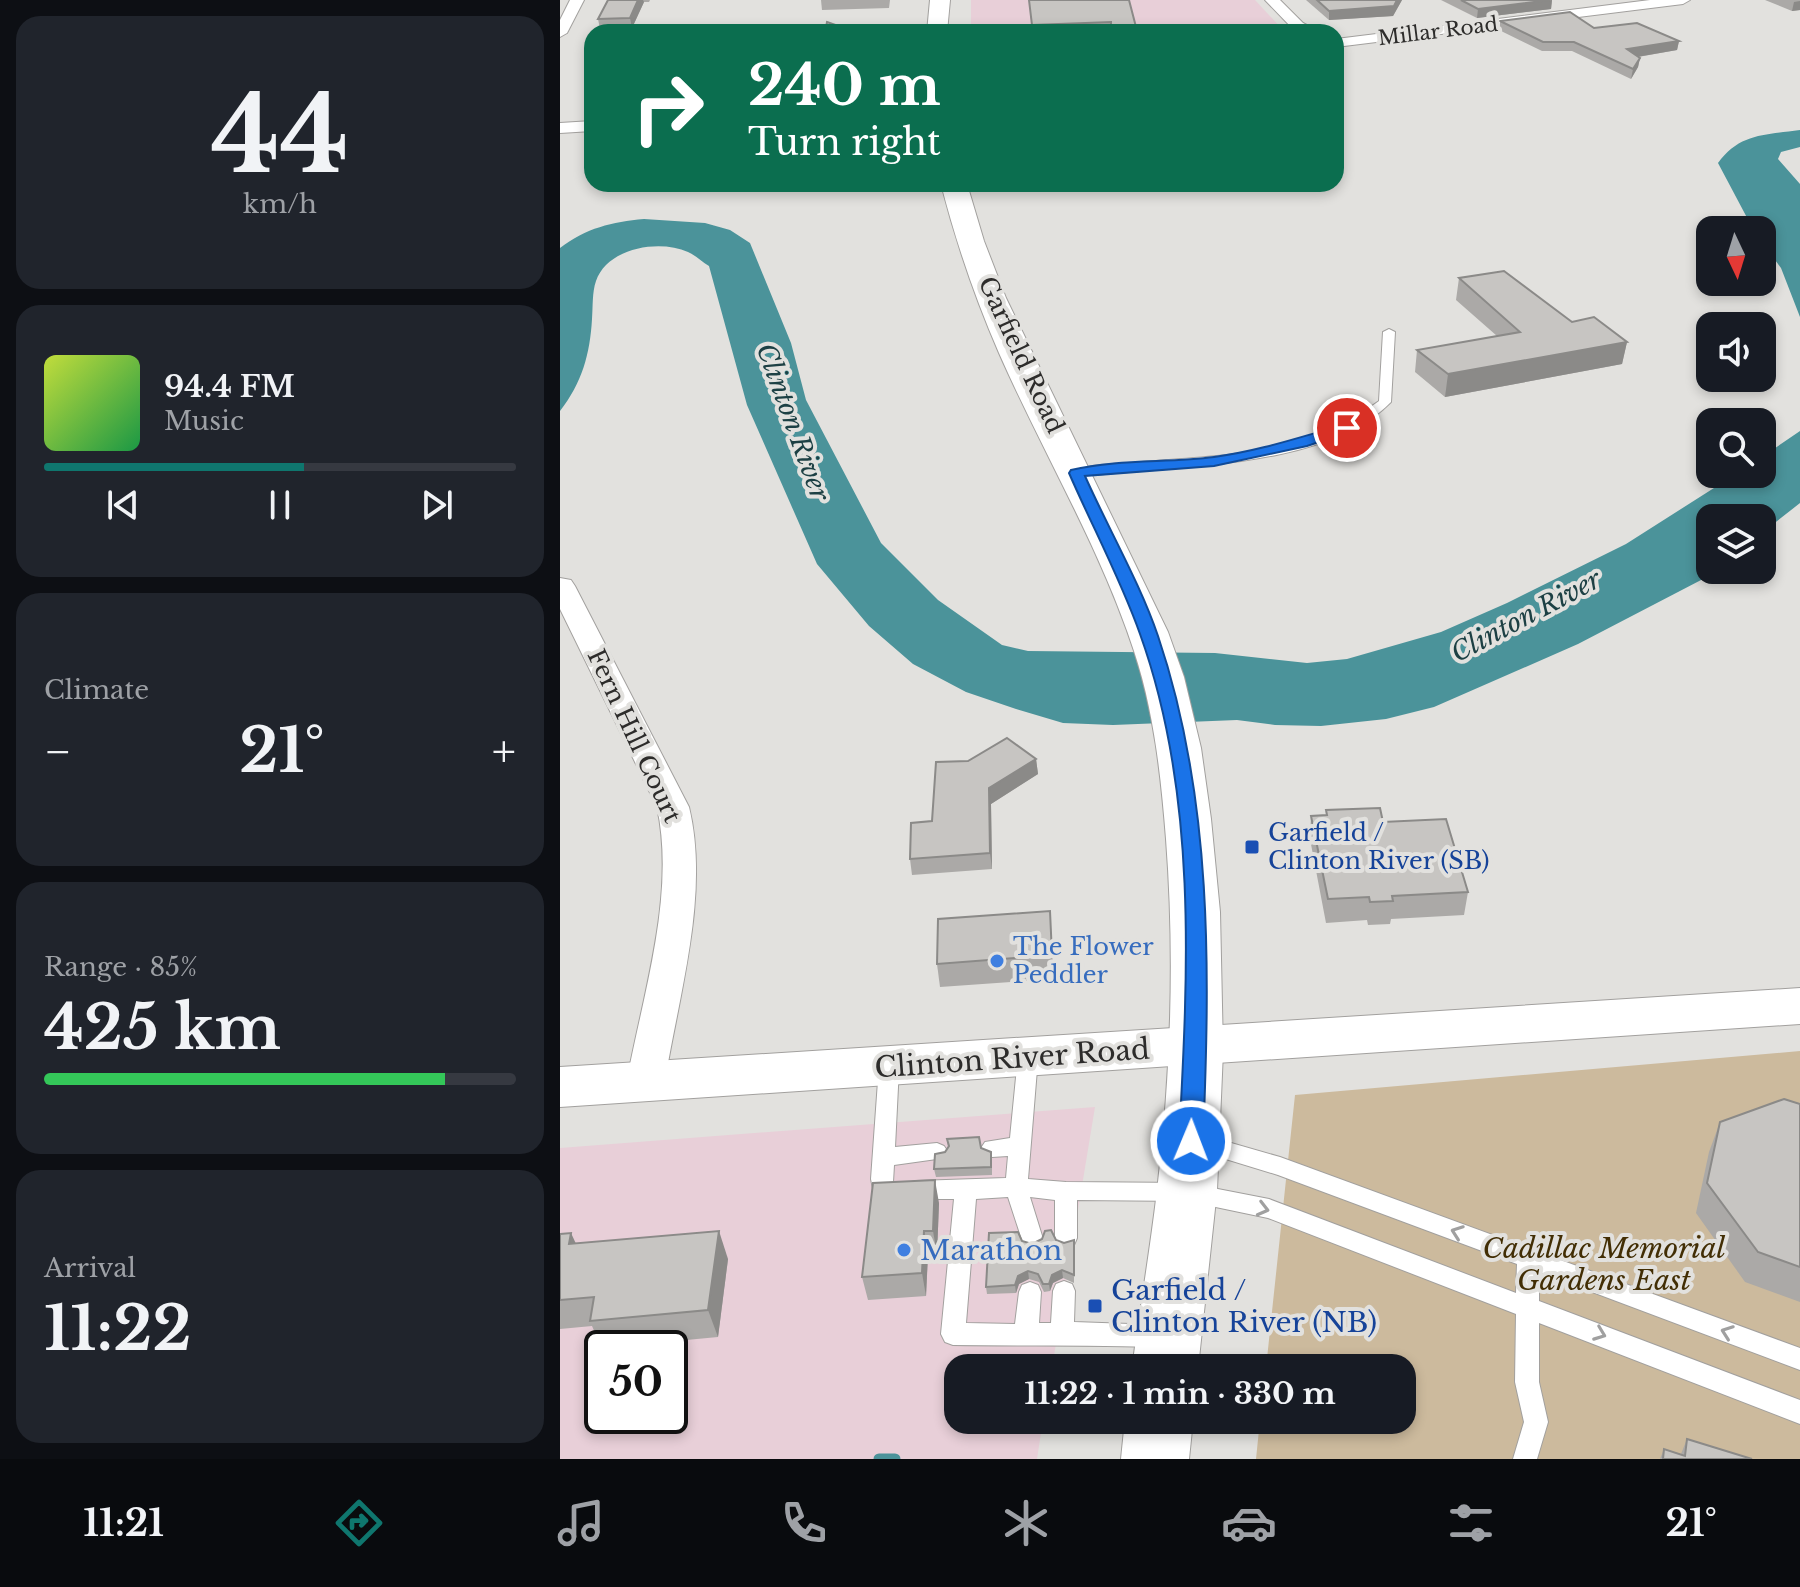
<!DOCTYPE html>
<html lang="en">
<head>
<meta charset="utf-8">
<style>
  body { margin:0; font-family:"Libre Baskerville",serif; background:#20242c; color:#f1f3f6; height:100vh; display:flex; flex-direction:column; font-size:30px; white-space:nowrap }
  * { box-sizing:border-box; margin:0 }
  p { font-size:26px; color:#9ea1a6 }
  .icon { flex:none; width:44px; height:44px; fill:none; stroke:currentColor; stroke-width:2; stroke-linecap:round; stroke-linejoin:round }
  .map { position:relative; flex:1; overflow:hidden }
  .side { display:flex; flex-direction:column; gap:16px; padding:16px; background:#0d0f14; width:560px }
  .side>* { flex:none }
  .hud { position:absolute; left:24px; top:24px; width:760px; height:168px; border-radius:24px; box-shadow:0 4px 12px #0003; background:#0b6e4f; color:#fff; overflow:hidden }
  .needle { width:52px; rotate:176deg }
  .buttons { position:absolute; left:1136px; top:216px; display:grid; gap:16px }
  .buttons a { display:grid; place-items:center; width:80px; height:80px; border-radius:16px; background:#171b24; box-shadow:0 4px 12px #0003; font-size:40px }
  .speed { position:absolute; left:24px; top:1330px; display:flex; gap:16px; font-size:40px; font-weight:700; text-align:center }
  .speed>* { display:grid; place-content:center; width:104px; height:104px; border-radius:50%; background:#171b24; box-shadow:0 4px 12px #0003; line-height:1 }
  .speed .limit { border:4px solid #111; border-radius:12px; background:#fff; color:#111 }
  .pin { position:absolute; display:grid; place-items:center; width:68px; height:68px; color:#fff; margin:-34px; border:4px solid #fff; border-radius:50%; box-shadow:0 2px 8px #0007 }
  .me { position:absolute; width:88px; margin:-44px; rotate:1deg; stroke-linejoin:round; filter:drop-shadow(0 0 6px #0008) }
  .turn { display:flex; align-items:center; gap:28px; height:168px; padding:0 32px; font-size:36px }
  .turn .icon { width:104px; height:104px; stroke-width:2.5 }
  .turn b { display:block; font-size:56px; line-height:68px }
  .big { font-size:60px; font-weight:700; line-height:1.1 }
  .side .tile { flex:1; display:flex; flex-direction:column; justify-content:center; gap:12px; min-width:0; padding:0 28px; border-radius:24px; background:#20242c }
  .side .dial { align-items:center; gap:0 }
  .dial b { font-size:104px; line-height:1 }
  .song { display:flex; align-items:center; gap:24px }
  .cover { width:96px; height:96px; border-radius:12px; background:linear-gradient(135deg,hsl(70 70% 55%),hsl(140 70% 35%)) }
  .played { height:8px; border-radius:4px; background:linear-gradient(90deg,#0f766e 55%,#363941 55%) }
  .keys { display:flex; justify-content:space-around; direction:ltr }
  .heat { display:flex; justify-content:space-between; align-items:center; font-size:44px; direction:ltr }
  .charge { height:12px; border-radius:6px; background:linear-gradient(90deg,#34c759 85%,#363941 0) }
  .trip { position:absolute; left:384px; top:1354px; width:472px; height:80px; border-radius:24px; background:#171b24; box-shadow:0 4px 12px #0003; font-weight:700; line-height:80px; text-align:center }
  .tab-bar { display:flex; height:128px; justify-content:space-around; align-items:center; background:#090b0e; color:#9ea1a6 }
  .tab-bar .icon { width:56px; height:56px }
  .tab-bar .on { color:#0f766e }
  .tab-bar b { font-size:36px; color:#f1f3f6 }
  main { display:flex; flex:1; min-height:0 }
  .map>svg:first-child { display:block }
</style>
</head>
<body>
<main>
<section class="side">
<div class="tile dial"><b>44</b><p>km/h</p></div>
<div class="tile">
<div class="song"><i class="cover"></i><div><b>94.4 FM</b><p>Music</p></div></div>
<div class="played"></div>
<div class="keys"><svg class="icon" aria-label="previous" viewBox="0 0 24 24"><path d="M18 5L8 12l10 7zM5 5v14"/></svg><svg class="icon" aria-label="pause" viewBox="0 0 24 24"><path d="M8 5v14M16 5v14"/></svg><svg class="icon" aria-label="next" viewBox="0 0 24 24"><path d="M6 5l10 7-10 7zM19 5v14"/></svg></div>
</div>
<div class="tile"><p>Climate</p>
<div class="heat"><a>−</a><b class="big">21°</b><a>+</a></div>
</div>
<div class="tile"><p>Range · 85%</p><b class="big">425 km</b><div class="charge"></div></div>
<div class="tile"><p>Arrival</p><b class="big">11:22</b></div>
</section>
<div class="map">
<svg width="1240" height="1459" viewBox="0 0 1240 1459">
  <rect width="100%" height="100%" fill="#e2e1de"/>
  <g fill="#e8cfd8" fill-rule="evenodd">
    <polygon points="411,0 695,0 725,32 411,32"/>
    <path d="M535,1107L492,1368H398V1420H483L477,1459H0V1148ZM42,1348H110V1416H42Z"/>
  </g>
  <polygon fill="#ccba9d" points="1240,1051 1240,1459 696,1459 700,1420 842,1420 842,1368 706,1368 735,1095"/>
  <g fill="#4b939a">
    <path d="M1240,130V147L1221,152L1218,159L1240,184V317L1221,268L1202,242V230L1193,229L1158,163C1180,133 1205,135 1240,130Z"/>
    <path d="M84,219L145,223L170,230L190,243L231,343L246,400L321,543L378,600L442,645L468,651L655,653L747,663L787,659L881,632L947,603L1066,544L1176,474H1202V457L1240,431V503L1202,533V518H1150V570H1155L1143,579L1018,644L874,707L826,719L761,726L715,725L677,720L553,725L503,723L456,709L406,692L353,664L309,626L257,564L187,405L149,266C142,262 135,255 128,252C99,239 47,248 36,281C32,292 33,307 32,319C30,354 22,383 0,411V248C26,228 52,222 84,219Z"/>
  </g>
  <g fill="none" stroke-linecap="round" stroke-linejoin="round">
    <polyline stroke="#4b939a" stroke-width="11" points="319,1459 335,1459"/>
    <defs>
      <g id="service">
        <path d="M829,329L835,332L831,402C764,471 607,465 516,477L510,473C523,463 564,464 582,462C669,455 746,455 819,401L823,332Z"/>
        <path d="M468,1049L475,1051L478,1057L468,1179L506,1182L627,1183L709,1199L956,1293L957,1264L718,1175L633,1149L629,1143L633,1137L640,1134L720,1157L1240,1348V1370L979,1272V1301L1240,1400V1424L979,1323V1382L988,1422L977,1459H953L964,1422L955,1382L956,1314L708,1218L627,1201L517,1200V1238L514,1245L506,1248L498,1245L495,1238V1200L470,1197L483,1239L480,1246L472,1249L464,1246L448,1197L416,1199L406,1323L455,1324L459,1292L462,1285L470,1282L478,1285L481,1292L479,1323H491L493,1291L496,1284L504,1281L512,1284L515,1291L514,1322L598,1325L606,1328L610,1336L606,1344L598,1347C530,1345 461,1346 393,1345L385,1342L381,1334L394,1199H356L348,1197L345,1190L348,1183L356,1181L446,1178L448,1156L432,1157L425,1154L421,1148L425,1142L450,1138L458,1057L461,1051Z"/>
        <polygon points="329,1059 336,1061 339,1067 335,1147 377,1143 384,1146 388,1152 384,1158 334,1165 333,1182 341,1184 344,1191 341,1198 333,1200 315,1198 311,1179 319,1067 322,1061"/>
      </g>
      <g id="minor">
        <polygon points="10,0 24,0 7,33 0,37 0,20"/>
        <polygon points="705,0 720,0 743,23 760,32 733,29"/>
        <polygon points="1090,0 1130,0 1123,4 776,47 776,39"/>
        <polygon points="32,121 32,131 0,133 0,123"/>
        <path d="M0,578L11,580L15,586L129,807C150,893 119,994 105,1080L99,1091L86,1095L73,1091L67,1080C83,994 116,894 97,807L0,609Z"/>
      </g>
      <polygon id="tertiary" points="1240,988 1240,1024 0,1107 0,1067"/>
      <g id="secondary">
        <polygon points="370,0 390,0 387,32 367,32"/>
        <path d="M381,184H407L424,241L446,298L608,632L624,677L641,748L651,819L660,912L663,1051L657,1190L638,1368H572C580,1309 590,1250 597,1191C611,1074 615,956 606,839C601,776 594,711 574,651C540,547 483,453 439,353C415,298 396,242 381,184Z"/>
        <polygon points="565,1420 633,1420 629,1459 561,1459"/>
      </g>
    </defs>
    <use href="#service" stroke="#a2a09e" stroke-width="2"/>
    <use href="#minor" stroke="#a2a09e" stroke-width="2"/>
    <use href="#tertiary" stroke="#a2a09e" stroke-width="2"/>
    <use href="#secondary" stroke="#a2a09e" stroke-width="2"/>
    <use href="#service" fill="#fff" fill-rule="evenodd"/>
    <use href="#minor" fill="#fff" fill-rule="evenodd"/>
    <use href="#tertiary" fill="#fff" fill-rule="evenodd"/>
    <use href="#secondary" fill="#fff" fill-rule="evenodd"/>
  </g>
  <g fill="#aba9a7">
    <polygon points="48,0 90,0 89,2 84,2 72,28 40,29 38,19"/>
    <polygon points="261,0 330,0 329,8 262,10"/>
    <polygon points="469,0 576,27 576,32 551,31 551,27 472,30"/>
    <polygon points="746,0 842,0 833,16 769,20"/>
    <polygon points="881,0 992,0 991,9 917,18"/>
    <polygon points="1205,0 1240,0 1240,10 1232,11"/>
    <polygon points="940,21 1034,28 1119,41 1117,50 1078,57 1080,58 1078,67 1071,79 1012,51 982,51 939,30"/>
    <polygon points="899,278 1067,342 1062,364 885,397 855,372 857,350 937,336 896,300"/>
    <polygon points="476,759 478,774 431,804 432,869 352,875 350,859 372,821"/>
    <polygon points="766,810 823,822 908,892 904,915 831,919 830,924 808,925 807,920 766,923 750,839 751,816 766,815"/>
    <polygon points="490,911 494,979 380,987 377,964"/>
    <polygon points="1240,1104 1240,1302 1185,1282 1136,1213 1149,1152 1160,1122"/>
    <polygon points="387,1139 421,1148 432,1160 432,1175 376,1177 374,1169 388,1147"/>
    <polygon points="379,1203 377,1254 368,1254 366,1296 308,1300 302,1277"/>
    <polygon points="0,1234 16,1244 168,1259 158,1337 42,1348 32,1326 0,1329"/>
    <polygon points="482,1239 496,1240 514,1248 514,1283 503,1278 493,1283 490,1291 484,1292 479,1282 469,1279 459,1284 456,1293 427,1294 426,1287 462,1241 472,1244"/>
    <polygon points="1127,1439 1192,1459 1100,1459 1104,1449 1121,1454"/>
  </g>
  <g fill="#8b8a88">
    <polygon points="78,0 83,0 84,2 72,28 70,18"/>
    <polygon points="837,0 842,0 833,16 769,20 769,11"/>
    <polygon points="992,0 991,9 917,18 918,9"/>
    <polygon points="1240,1 1240,10 1232,11 1234,2"/>
    <polygon points="1119,41 1117,50 1065,59 1067,49"/>
    <polygon points="1080,58 1078,67 1071,79 1073,69"/>
    <polygon points="1067,342 1062,364 885,397 888,374"/>
    <polygon points="476,759 478,774 431,804 432,869 430,853 429,788"/>
    <polygon points="375,1180 379,1203 377,1254 373,1231"/>
    <polygon points="159,1231 168,1259 158,1337 148,1310"/>
    <polygon points="364,1231 368,1254 366,1296 362,1273"/>
    <polygon points="11,1233 24,1261 9,1244"/>
    <polygon points="502,1270 503,1278 493,1283 490,1291 489,1284 492,1275"/>
    <polygon points="468,1271 469,1279 459,1284 456,1293 455,1285 458,1276"/>
  </g>
  <g fill="#c7c5c2" stroke="#8b8a88" stroke-width="2">
    <polygon points="48,0 78,0 70,18 38,19"/>
    <polygon points="469,0 569,0 576,27 551,26 551,22 472,25"/>
    <polygon points="757,0 837,0 834,6 769,11"/>
    <polygon points="901,0 990,0 918,9"/>
    <polygon points="1010,12 1034,28 1077,23 1119,41 1067,49 1080,58 1073,69 1014,42 983,42 940,21"/>
    <polygon points="267,22 295,32 265,32"/>
    <polygon points="944,271 1012,322 1034,317 1067,342 888,374 857,350 960,332 899,278"/>
    <polygon points="447,738 476,759 429,788 430,853 350,859 351,823 372,821 376,762 408,761"/>
    <polygon points="820,808 823,822 886,819 908,892 832,896 833,901 810,902 809,897 768,899 751,816 767,815 766,810"/>
    <polygon points="490,911 492,955 377,964 378,919"/>
    <polygon points="1224,1099 1240,1104 1240,1267 1198,1252 1147,1183 1160,1122"/>
    <polygon points="419,1137 421,1148 431,1152 431,1167 374,1169 375,1154 385,1152 389,1146 387,1139"/>
    <polygon points="375,1180 373,1231 364,1231 362,1273 302,1277 313,1183"/>
    <polygon points="491,1230 496,1240 504,1243 514,1240 514,1275 502,1270 492,1275 489,1284 483,1284 478,1274 468,1271 458,1276 455,1285 426,1287 429,1233 458,1232 462,1241 472,1244 482,1239 485,1231"/>
    <polygon points="159,1231 148,1310 30,1321 34,1297 0,1300 0,1234 11,1233 9,1244"/>
    <polygon points="1127,1439 1192,1459 1103,1459 1104,1449 1125,1456"/>
  </g>
  <defs><path id="oneway-chevron" d="M-2-3.5L2.5 0L-2 3.5" fill="none" stroke-width="1.6" stroke-linecap="round" stroke-linejoin="round" transform="scale(2)"/></defs>
  <g stroke="#a0a0a0">
    <use href="#oneway-chevron" transform="translate(703 1209) rotate(14)"/>
    <use href="#oneway-chevron" transform="translate(897 1232) rotate(-160)"/>
    <use href="#oneway-chevron" transform="translate(1167 1332) rotate(-160)"/>
    <use href="#oneway-chevron" transform="translate(1040 1334) rotate(21)"/>
  </g>
  <path fill="#1a73e8" stroke="#114b97" stroke-width="2" d="M787,424L794,428L792,431L747,446L654,466L525,476C548,528 580,583 598,636C653,799 650,971 643,1141L639,1148L631,1151L622,1148L619,1141C628,973 638,795 580,634C561,580 532,526 509,473L511,470C558,459 606,463 654,457C700,451 743,436 787,424Z"/>
  <g fill="#1a4fb4" stroke="#e2e1de" stroke-width="3">
    <rect x="684" y="839" width="16" height="16" rx="4"/>
    <rect x="527" y="1298" width="16" height="16" rx="4"/>
  </g>
  <g fill="#3f7fe0" stroke="#e2e1de" stroke-width="3">
    <circle cx="437" cy="961" r="8"/>
    <circle cx="344" cy="1250" r="8"/>
  </g>
  <g text-anchor="middle" stroke-width="8" stroke-linejoin="round" paint-order="stroke">
    <g font-size="20" fill="#2d2c2b" stroke="#e2e1de">
      <text transform="translate(878 31) rotate(-7)" y="7">Millar Road</text>
    </g>
    <g font-size="24" fill="#2d2c2b" stroke="#e2e1de">
      <text transform="translate(461 355) rotate(65)" y="8">Garfield Road</text>
      <text transform="translate(74 736) rotate(65)" y="8">Fern Hill Court</text>
    </g>
    <g font-size="24" fill="#164399" stroke="#e2e1de" text-anchor="start">
      <text x="708" y="841">Garfield /<tspan x="708" dy="28">Clinton River (SB)</tspan></text>
    </g>
    <g font-size="24" fill="#366cbe" stroke="#e2e1de" text-anchor="start">
      <text x="453" y="955">The Flower<tspan x="453" dy="28">Peddler</tspan></text>
    </g>
    <g font-size="26" font-style="italic" fill="#1d4044" stroke="#e2e1de">
      <text transform="translate(233 422) rotate(70)" y="9">Clinton River</text>
      <text transform="translate(966 616) rotate(-28)" y="9">Clinton River</text>
    </g>
    <g font-size="28" fill="#2d2c2b" stroke="#e2e1de">
      <text transform="translate(452 1058) rotate(-4)" y="10">Clinton River Road</text>
    </g>
    <g font-size="28" font-style="italic" fill="#422e05" stroke="#e2e1de">
      <text x="1044" y="1258">Cadillac Memorial<tspan x="1044" dy="32">Gardens East</tspan></text>
    </g>
    <g font-size="28" fill="#366cbe" stroke="#e2e1de" text-anchor="start">
      <text x="360" y="1260">Marathon</text>
    </g>
    <g font-size="28" fill="#164399" stroke="#e2e1de" text-anchor="start">
      <text x="551" y="1300">Garfield /<tspan x="551" dy="32">Clinton River (NB)</tspan></text>
    </g>
  </g>
</svg>
<div class="buttons">
<a><svg class="needle" viewBox="-14 -14 28 28"><path d="M0-13l5 13h-10z" fill="#e53935"/><path d="M0 13l5-13h-10z" fill="#9ea1a6"/></svg></a>
<a><svg class="icon" aria-label="sound" viewBox="0 0 24 24"><path d="M4 9h4l5-4v14l-5-4H4zM17 9q2 3 0 6"/></svg></a>
<a><svg class="icon" aria-label="search" viewBox="0 0 24 24"><circle cx="10" cy="10" r="6"/><path d="M15 15l6 6"/></svg></a>
<a><svg class="icon" aria-label="layers" viewBox="0 0 24 24"><path d="M12 4l9 5-9 5-9-5zM3 14l9 5 9-5"/></svg></a>
</div>
<div class="speed"><div class="limit">50</div></div>
<div class="pin" style="left:787px;top:428px;background:#d93025"><svg class="icon" aria-label="arrive" viewBox="0 0 24 24"><path d="M6 21V4h12l-3 4 3 4H6"/></svg></div>
<svg class="me" style="left:631px;top:1141px" viewBox="-20 -20 40 40"><circle r="17" fill="#1a73e8" stroke="#fff" stroke-width="3"/><path d="M0-11L8 9 0 5-8 9z" fill="#fff"/></svg>
<div class="trip">11:22 · 1 min · 330 m</div>
<div class="hud">
<div class="turn"><svg class="icon" aria-label="right" viewBox="0 0 24 24"><path d="M7 20v-9h11M14 6l5 5-5 5"/></svg><div><b>240 m</b>Turn right</div></div>
</div>
</div>
</main>
<nav class="tab-bar">
<b>11:21</b>
<svg class="icon on" aria-label="directions" viewBox="0 0 24 24"><path d="M12 3l9 9-9 9-9-9zM9 14v-3h6M13 9l2 2-2 2"/></svg>
<svg class="icon" aria-label="music" viewBox="0 0 24 24"><path d="M9 18V5l10-2v13"/><circle cx="6" cy="18" r="3"/><circle cx="16" cy="16" r="3"/></svg>
<svg class="icon" aria-label="phone" viewBox="0 0 24 24"><path d="M5 4h4l2 5-3 2q2 4 5 5l2-3 5 2v4C11 20 4 13 5 4z"/></svg>
<svg class="icon" aria-label="climate" viewBox="0 0 24 24"><path d="M12 3v18M4 7l16 10M4 17L20 7"/></svg>
<svg class="icon" aria-label="car" viewBox="0 0 24 24"><path d="M5 17H2v-5l4-1 3-4h7l3 4 3 1v5h-3M9 17h6M6 11h13"/><circle cx="7" cy="17" r="2"/><circle cx="17" cy="17" r="2"/></svg>
<svg class="icon" aria-label="filters" viewBox="0 0 24 24"><path d="M4 7h16M4 17h16"/><circle cx="9" cy="7" r="2"/><circle cx="15" cy="17" r="2"/></svg>
<b>21°</b>
</nav>
</body>
</html>
